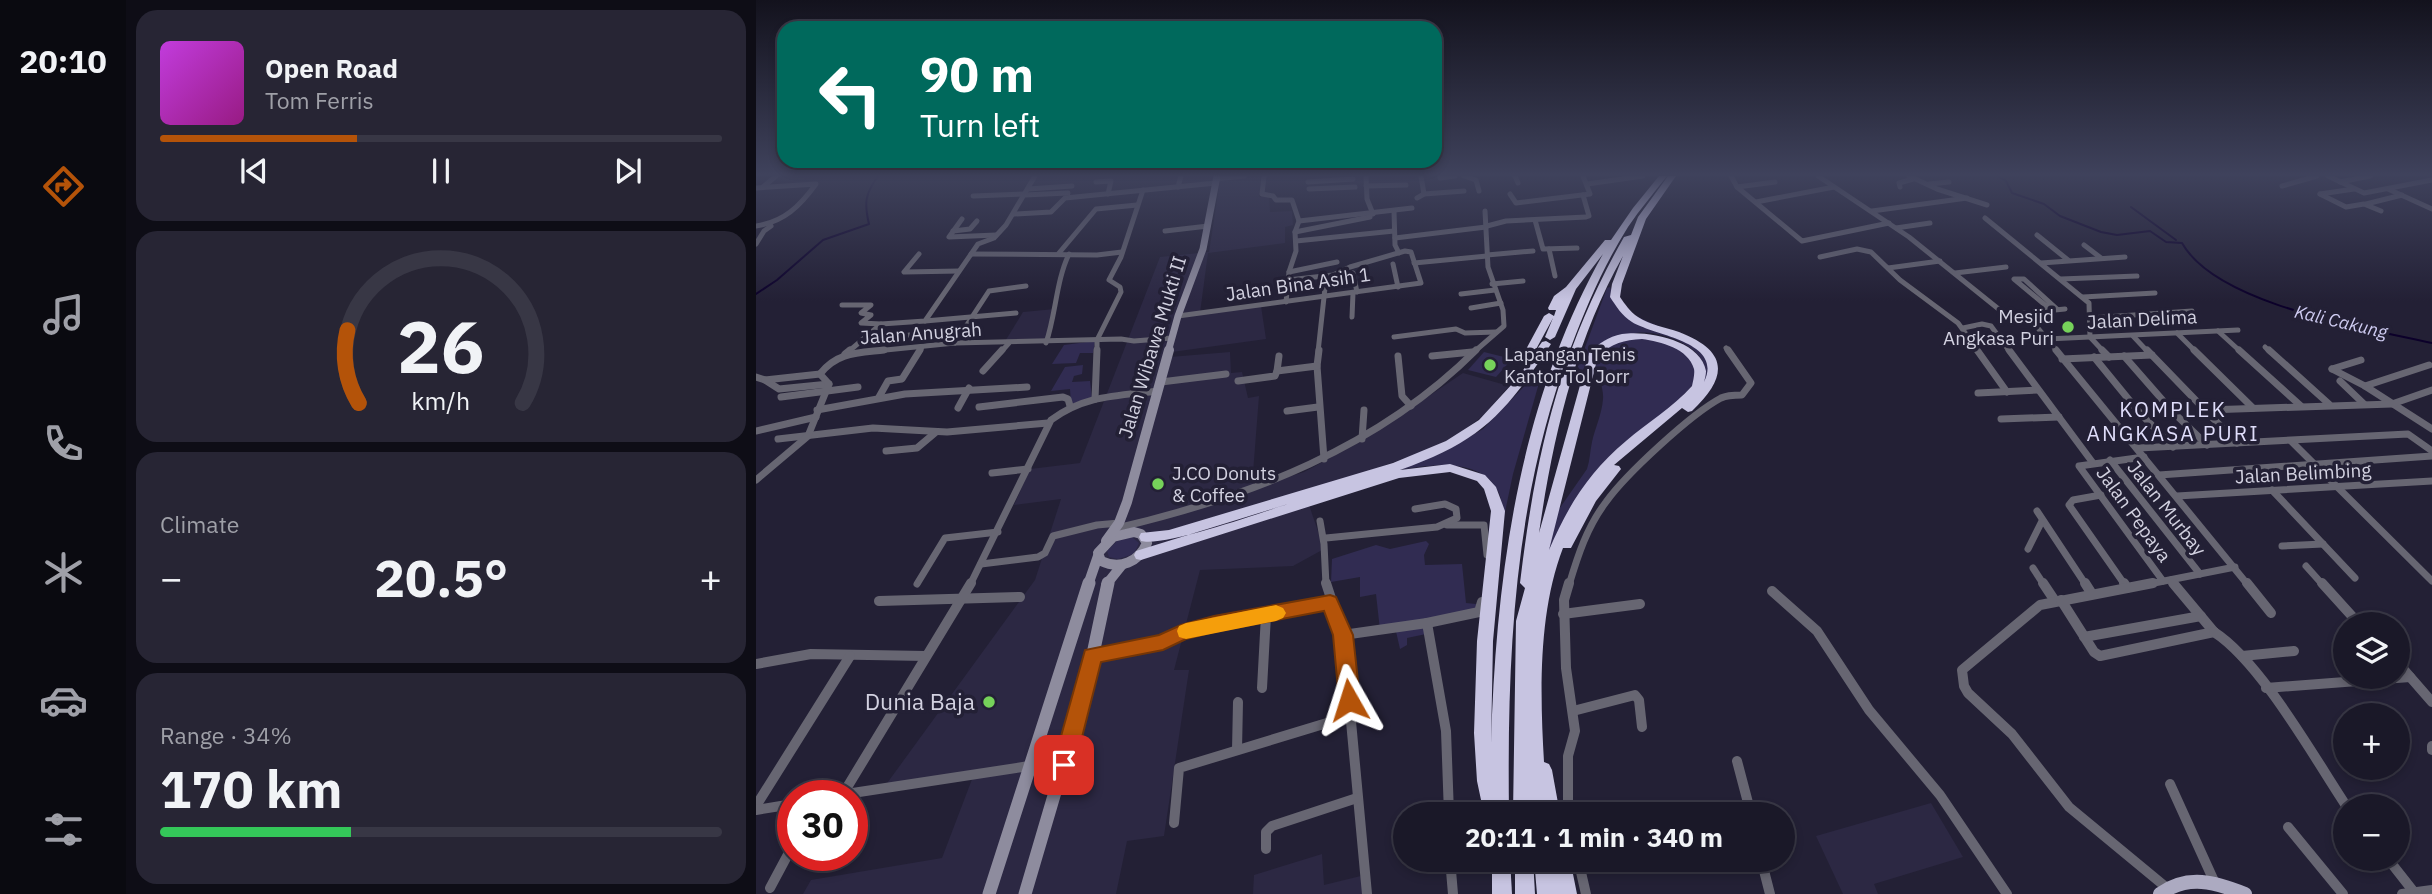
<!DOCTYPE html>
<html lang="en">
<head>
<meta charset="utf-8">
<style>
  body { margin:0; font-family:"IBM Plex Sans",sans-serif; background:#272534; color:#f1f3f6; height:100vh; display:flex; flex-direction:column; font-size:26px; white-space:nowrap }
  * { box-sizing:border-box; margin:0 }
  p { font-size:23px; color:#9fa0a8 }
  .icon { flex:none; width:38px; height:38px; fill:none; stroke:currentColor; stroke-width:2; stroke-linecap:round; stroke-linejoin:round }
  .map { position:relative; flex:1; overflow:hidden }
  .details { display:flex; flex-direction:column; gap:10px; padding:10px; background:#0e0d16; width:630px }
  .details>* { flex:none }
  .guide { position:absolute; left:21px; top:21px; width:665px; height:147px; border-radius:21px; box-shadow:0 4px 10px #0003,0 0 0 2px #383745; background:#00695c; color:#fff; overflow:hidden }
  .controls { position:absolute; left:1577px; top:612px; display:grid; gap:14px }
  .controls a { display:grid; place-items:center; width:77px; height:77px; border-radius:50%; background:#1a1828; box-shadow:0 4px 10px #0003,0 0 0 2px #383745; font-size:35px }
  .speed { position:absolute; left:21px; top:780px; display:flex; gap:14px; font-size:35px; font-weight:700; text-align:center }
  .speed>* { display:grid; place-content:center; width:91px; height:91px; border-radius:50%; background:#1a1828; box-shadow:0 4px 10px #0003,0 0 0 2px #383745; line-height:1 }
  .speed .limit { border:10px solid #d22; background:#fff; color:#111 }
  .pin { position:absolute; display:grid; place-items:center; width:60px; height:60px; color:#fff; margin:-30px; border-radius:14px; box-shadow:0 4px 10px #0006 }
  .me { position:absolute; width:77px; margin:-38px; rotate:354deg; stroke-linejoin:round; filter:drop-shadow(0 0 5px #0008) }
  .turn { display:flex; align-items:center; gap:24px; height:147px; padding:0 28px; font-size:32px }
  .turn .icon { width:91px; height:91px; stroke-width:2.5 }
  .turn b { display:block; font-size:49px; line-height:60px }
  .big { font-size:52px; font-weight:700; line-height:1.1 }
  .details .card { flex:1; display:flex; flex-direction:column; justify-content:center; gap:10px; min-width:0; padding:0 24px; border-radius:21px; background:#272534 }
  .details .dial { align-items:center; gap:0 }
  .dial svg { height:182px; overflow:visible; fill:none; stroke:#383745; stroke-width:7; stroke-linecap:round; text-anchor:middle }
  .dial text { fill:#f1f3f6; stroke:none }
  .song { display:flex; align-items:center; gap:21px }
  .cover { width:84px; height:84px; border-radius:10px; background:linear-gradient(135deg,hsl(290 70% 55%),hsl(310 70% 35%)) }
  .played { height:7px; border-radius:4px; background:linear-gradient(90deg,#b45309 35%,#383745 35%) }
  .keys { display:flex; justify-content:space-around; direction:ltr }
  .heat { display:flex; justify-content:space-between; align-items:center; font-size:38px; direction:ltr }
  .charge { height:10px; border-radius:5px; background:linear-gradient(90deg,#34c759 34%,#383745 0) }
  .trip { position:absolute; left:637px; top:802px; width:402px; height:70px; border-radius:35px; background:#1a1828; box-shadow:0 4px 10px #0003,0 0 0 2px #383745; font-weight:700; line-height:70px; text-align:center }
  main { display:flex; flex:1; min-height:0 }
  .dock { display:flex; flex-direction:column; width:126px; justify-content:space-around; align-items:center; background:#0a0a10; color:#9fa0a8 }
  .dock .icon { width:49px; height:49px }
  .dock .current { color:#b45309 }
  .dock b { font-size:32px; color:#f1f3f6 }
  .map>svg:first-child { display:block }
</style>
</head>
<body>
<main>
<nav class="dock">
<b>20:10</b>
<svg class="icon current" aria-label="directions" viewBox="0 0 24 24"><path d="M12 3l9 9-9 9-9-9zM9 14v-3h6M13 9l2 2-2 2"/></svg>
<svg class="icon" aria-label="music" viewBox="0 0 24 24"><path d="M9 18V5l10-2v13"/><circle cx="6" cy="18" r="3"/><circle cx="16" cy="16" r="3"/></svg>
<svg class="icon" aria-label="phone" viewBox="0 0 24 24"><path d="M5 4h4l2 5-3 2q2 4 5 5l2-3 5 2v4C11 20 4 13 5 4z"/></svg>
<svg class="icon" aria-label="climate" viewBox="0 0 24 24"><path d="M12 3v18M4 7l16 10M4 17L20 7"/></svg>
<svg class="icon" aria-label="car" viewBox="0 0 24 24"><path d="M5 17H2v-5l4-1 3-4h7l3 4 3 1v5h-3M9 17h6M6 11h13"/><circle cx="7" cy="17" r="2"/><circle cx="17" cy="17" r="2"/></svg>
<svg class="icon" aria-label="filters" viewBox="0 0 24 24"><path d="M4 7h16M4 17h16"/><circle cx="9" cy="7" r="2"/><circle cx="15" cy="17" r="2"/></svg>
</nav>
<section class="details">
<div class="card">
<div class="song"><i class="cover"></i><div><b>Open Road</b><p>Tom Ferris</p></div></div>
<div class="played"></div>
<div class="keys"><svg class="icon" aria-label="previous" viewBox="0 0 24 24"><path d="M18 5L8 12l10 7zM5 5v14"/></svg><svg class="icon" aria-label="pause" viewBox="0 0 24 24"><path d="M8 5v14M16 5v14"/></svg><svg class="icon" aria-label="next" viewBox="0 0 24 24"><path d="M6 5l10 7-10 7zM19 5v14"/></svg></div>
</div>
<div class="card dial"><svg viewBox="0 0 100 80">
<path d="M14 69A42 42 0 1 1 86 69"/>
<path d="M14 69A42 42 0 0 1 9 37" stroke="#b45309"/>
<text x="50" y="56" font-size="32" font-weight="700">26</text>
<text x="50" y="72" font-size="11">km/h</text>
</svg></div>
<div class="card"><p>Climate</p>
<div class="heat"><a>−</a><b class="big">20.5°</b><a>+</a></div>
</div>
<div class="card"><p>Range · 34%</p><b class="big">170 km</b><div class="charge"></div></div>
</section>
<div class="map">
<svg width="1676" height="894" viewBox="0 0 1676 894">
  <rect width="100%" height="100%" fill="#232035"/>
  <g fill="#2c2843">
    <polygon points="505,176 503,197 513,197 514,212 536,211 537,225 529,227 529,243 452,253 444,313 505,306 510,339 416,352 414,357 474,352 475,373 486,372 492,398 503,396 497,473 515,470 516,482 548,472 606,441 707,373 753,386 727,416 687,445 549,493 568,549 537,566 444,570 418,670 433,670 408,836 371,841 360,894 47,894 55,880 186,858 218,774 129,786 279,580 305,499 258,505 274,469 324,463 404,257 453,252 464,181"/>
    <polygon points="299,309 290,343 248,343 267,312"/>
    <polygon points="1175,803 1207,857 1118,884 1122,894 1087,894 1060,836"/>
    <polygon points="566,854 568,885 613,874 616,894 497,894 498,875"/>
  </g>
  <g fill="#312c52">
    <path d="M854,287L862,309C883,318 948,342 953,364C954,369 953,376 952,381L944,388C967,353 909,329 880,333C873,334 840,350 835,355C832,359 829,366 827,370L821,369L851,288Z"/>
    <path d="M897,338L930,352L943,377C920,409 882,428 854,456C825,487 808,519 790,557L799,515L831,469C834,460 834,451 836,442C839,428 846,414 847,399C848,388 842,377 840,367C837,338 879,339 897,338Z"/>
    <polygon points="339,341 337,353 324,353 320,363 296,364 308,345"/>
    <polygon points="728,352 756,359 740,377 712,370"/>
    <polygon points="327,365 326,374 318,376 316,382 334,381 336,398 315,404 314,389 295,391 309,367"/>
    <path d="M784,370L783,383L757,474L745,531C745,519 748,505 743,493C727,457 675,464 644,470L689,451L727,429Z"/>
    <polygon points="376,537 383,543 378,554 362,559 353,557 351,551 361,541"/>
    <polygon points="670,541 673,544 668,555 669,565 706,564 710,603 720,604 721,616 667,621 670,634 651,638 651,645 644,649 639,627 624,630 620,594 604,597 604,577 575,582 576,559 620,545 634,549"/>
  </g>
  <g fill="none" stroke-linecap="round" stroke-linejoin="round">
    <g stroke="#0c002a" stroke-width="2">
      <path d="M1242,176L1250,181L1256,193L1288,204L1304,216L1345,232L1361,235L1394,231L1410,242L1426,243C1461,305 1610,328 1676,343"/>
      <polyline points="1375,207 1420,240"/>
      <path d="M0,294L21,280L67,240L113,224C108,203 109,194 122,176"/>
    </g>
    <g stroke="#676672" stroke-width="5">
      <polyline points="508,176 506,194 517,196 520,200 536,200 543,221 539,232 540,251 533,272 530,302"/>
      <polyline points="610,176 611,199 617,214"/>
      <polyline points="665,176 668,194"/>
      <polyline points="708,176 720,180 723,191"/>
      <polyline points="759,176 762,183"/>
      <polyline points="975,176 981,187 1046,241 1133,223"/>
      <polyline points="1062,176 1153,237 1250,315 1309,309"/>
      <polyline points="1153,176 1181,189 1231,205"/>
      <polyline points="1572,176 1608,193 1676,180"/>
      <polyline points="684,178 699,176"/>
      <polyline points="460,179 488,176"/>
      <polyline points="340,182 355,181 352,194"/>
      <polyline points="552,182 597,179"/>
      <polyline points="1584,182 1614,176"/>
      <polyline points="831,184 887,176"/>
      <polyline points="1173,184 1193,182"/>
      <polyline points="610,186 650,185"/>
      <polyline points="1526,186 1561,176"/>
      <polyline points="7,187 20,176"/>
      <polyline points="422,187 425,176"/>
      <polyline points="981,187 1019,182"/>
      <polyline points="1144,187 1143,183 1157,179"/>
      <path d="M0,188L60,184C44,206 28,222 0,226"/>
      <polyline points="272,189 316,186"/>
      <polyline points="553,189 599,187"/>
      <polyline points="1632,189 1676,209"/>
      <polyline points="754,194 760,203 834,194 827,176"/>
      <polyline points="1564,194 1590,207 1608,204 1625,211"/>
      <polyline points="1564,194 1598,189"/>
      <polyline points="268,195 312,193"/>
      <polyline points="217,196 269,194"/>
      <polyline points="661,198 668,194 708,191"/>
      <polyline points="1000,202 1078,187"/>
      <polyline points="1610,204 1646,195"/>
      <polyline points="638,211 639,245 643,253"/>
      <polyline points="1116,211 1211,198"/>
      <polyline points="258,214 295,212 309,198 460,183"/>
      <polyline points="1229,218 1333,303 1334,337 1348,352"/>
      <polyline points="206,219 193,237 240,235"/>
      <polyline points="779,220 787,249 821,248"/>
      <polyline points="543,221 656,208"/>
      <polyline points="731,226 750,221 830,217 833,216 827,195"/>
      <polyline points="1140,228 1174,223"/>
      <polyline points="197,231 214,229 221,221"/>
      <polyline points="409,231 452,226"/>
      <polyline points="539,232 614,217"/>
      <polyline points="1281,235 1312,260"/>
      <polyline points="639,238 730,227"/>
      <polyline points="540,241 638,231"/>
      <polyline points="0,244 8,231 15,226"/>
      <polyline points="1328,245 1345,258"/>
      <polyline points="793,249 799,276"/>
      <polyline points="303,253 340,209 381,205"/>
      <polyline points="163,254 148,272 203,271"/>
      <polyline points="215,254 341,255 366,252"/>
      <polyline points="731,255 777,251"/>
      <polyline points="1064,257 1101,249 1115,252 1144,280 1202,323 1223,352"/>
      <polyline points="658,263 731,256"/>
      <polyline points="1285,263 1369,257"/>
      <polyline points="637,264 642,287"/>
      <polyline points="1132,268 1184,261"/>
      <polyline points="533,272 581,262"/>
      <polyline points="597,273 601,292"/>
      <polyline points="1199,273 1250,267"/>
      <polyline points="1305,279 1381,276"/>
      <polyline points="736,284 767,281"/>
      <polyline points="705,294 739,290"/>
      <polyline points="1327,297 1399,293"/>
      <polyline points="86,305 115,305 105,313 115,315 105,323 125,324"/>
      <polyline points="715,308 745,303"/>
      <polyline points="1295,310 1258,279 1268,279 1301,309"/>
      <polyline points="1270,314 1302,352"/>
      <polyline points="422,316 665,283 655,252 649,251 594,267 577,275 532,280"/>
      <polyline points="596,317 597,293"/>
      <polyline points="1334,318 1436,311"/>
      <polyline points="169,321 260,313"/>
      <polyline points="1207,328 1226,324 1235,326 1254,352"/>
      <polyline points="1462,331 1485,352"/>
      <polyline points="1421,333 1440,352"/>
      <polyline points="1377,336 1392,352"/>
      <polyline points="638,337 700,329 709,333 740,332"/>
      <polyline points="1291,339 1482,330"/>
      <polyline points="106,340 154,335"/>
      <polyline points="199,343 233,291 270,286"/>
      <path d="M290,343C300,314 300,281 313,254"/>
      <polyline points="1509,347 1514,352"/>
      <polyline points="970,348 973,352"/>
      <polyline points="92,352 125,324 169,321 222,244 238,238 250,225 279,176"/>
      <polyline points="110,352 199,343 365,339 378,341 416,338"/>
      <polyline points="163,352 166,347"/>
      <polyline points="245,352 253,343"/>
      <polyline points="341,352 341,340 365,292 364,287 353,280 365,257 387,190"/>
      <polyline points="562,352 569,288"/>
      <polyline points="718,352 748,326 747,310 732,267 729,211"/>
    </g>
    <g stroke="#676672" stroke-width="7">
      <polyline points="563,350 561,366 568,459"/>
      <polyline points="1221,350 1251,392"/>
      <polyline points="1253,350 1337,463"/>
      <polyline points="1300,350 1492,585"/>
      <polyline points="1346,350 1353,357"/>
      <polyline points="1391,350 1481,443"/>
      <polyline points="1438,350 1497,408"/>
      <polyline points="1483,350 1545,406"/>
      <polyline points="1513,350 1573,404"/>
      <polyline points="89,354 94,350"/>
      <polyline points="642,356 646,396 655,406"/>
      <polyline points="676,356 716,352"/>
      <polyline points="1368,356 1417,412 1451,445"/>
      <polyline points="1338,357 1383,412 1417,447"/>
      <polyline points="1306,359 1396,355"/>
      <polyline points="1576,369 1609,386 1676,429"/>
      <polyline points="1576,369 1605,360"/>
      <polyline points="227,371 246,350"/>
      <polyline points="521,371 523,356"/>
      <polyline points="0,377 9,380 64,374"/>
      <polyline points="9,380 23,389 73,384"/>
      <polyline points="482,381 519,376 521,371 561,366"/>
      <polyline points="1584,381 1608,404"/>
      <polyline points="405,382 470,374"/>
      <polyline points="1609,386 1673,365"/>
      <polyline points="1222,393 1282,390"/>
      <polyline points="25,397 102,387"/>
      <polyline points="123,397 132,381 146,379 164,350"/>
      <polyline points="339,399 341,350"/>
      <polyline points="223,407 307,397 312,399 314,406"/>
      <polyline points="202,408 213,388"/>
      <polyline points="61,410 149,394 271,387"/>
      <polyline points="1451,410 1636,404 1676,390"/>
      <polyline points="531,411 562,407"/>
      <polyline points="1245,419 1303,417"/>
      <polyline points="0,431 60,417"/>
      <polyline points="22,439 117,428 191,432 292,423"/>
      <polyline points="606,439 608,410"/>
      <polyline points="1535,441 1676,581"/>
      <polyline points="1383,448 1652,434 1676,451"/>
      <polyline points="130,451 161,448 180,432"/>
      <polyline points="1388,457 1323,466 1407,581"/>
      <polyline points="1354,460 1444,574"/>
      <polyline points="236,473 272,469"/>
      <polyline points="1403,475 1676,456"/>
      <path d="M0,480L52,436L73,384L64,374C81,352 102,353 128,350"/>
      <polyline points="1516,490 1599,578"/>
      <polyline points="1345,495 1317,500 1313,505 1369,585"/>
      <polyline points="1421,496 1676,481"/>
      <polyline points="1281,511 1330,585"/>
      <polyline points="564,521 568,544 570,585"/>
      <polyline points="691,525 728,525 731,555"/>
      <path d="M361,528C494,497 622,448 720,350"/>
      <polyline points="570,538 681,527 701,518 700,509 689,504 659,509"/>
      <polyline points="1526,546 1567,544"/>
      <polyline points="1272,549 1286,521"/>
      <polyline points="225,564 282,557 289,553 297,536 341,525 363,523"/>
      <polyline points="1550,566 1567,585"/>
      <polyline points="1277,568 1288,585"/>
      <polyline points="1415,580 1419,585"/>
      <polyline points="161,584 189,538 242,532"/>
      <path d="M214,585L295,420C329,395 361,396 402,391"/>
      <path d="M813,585C822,555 831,527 850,502C870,474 935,414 965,398C971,395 979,395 986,395L995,383L972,350"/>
      <polyline points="1388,585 1479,567"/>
    </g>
    <g stroke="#676672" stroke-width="10">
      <polyline points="570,583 587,635 611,894"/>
      <polyline points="1287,583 1299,601"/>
      <polyline points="1329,583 1336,594"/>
      <polyline points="1368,583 1371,588"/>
      <polyline points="1397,583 1284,605 1206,670 1208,686 1212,693 1256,734 1313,807 1411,888"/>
      <polyline points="1417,583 1458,632"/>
      <polyline points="1491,583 1515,613"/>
      <polyline points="1566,583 1604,625"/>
      <polyline points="1016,591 1061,631 1113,710 1184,795 1251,894"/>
      <polyline points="1305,600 1338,652 1344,656 1458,632"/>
      <polyline points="123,601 264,597"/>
      <polyline points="807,614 884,604"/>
      <polyline points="671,623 723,612 726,602"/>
      <path d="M1458,632C1505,662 1559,759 1591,807"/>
      <polyline points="587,635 671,623 690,731 693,814"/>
      <polyline points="1328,637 1445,616"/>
      <polyline points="337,655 407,642 425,633 458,624 574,602"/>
      <polyline points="1486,656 1538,651"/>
      <polyline points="1642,663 1676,702"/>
      <polyline points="0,664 55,654 170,656"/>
      <polyline points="506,688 510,615"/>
      <polyline points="1510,688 1654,677"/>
      <polyline points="817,711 879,695 883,700 886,727"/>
      <polyline points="1676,746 1676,750"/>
      <polyline points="481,750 482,702"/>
      <polyline points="981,761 995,814"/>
      <polyline points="1414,784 1458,881"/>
      <polyline points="87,794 215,583"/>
      <polyline points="77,796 273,766"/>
      <polyline points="0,806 94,656"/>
      <polyline points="0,810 37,804"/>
      <polyline points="812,814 812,756 819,731 810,668 808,600 813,583"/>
      <polyline points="418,823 423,768 594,716"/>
      <polyline points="1532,827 1587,894"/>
      <polyline points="510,849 510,832 516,826 601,798"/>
      <polyline points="694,859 697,894"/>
      <polyline points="822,859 830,894"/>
      <polyline points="1005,859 1014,894"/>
      <polyline points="1632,859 1658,892"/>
      <polyline points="14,888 37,845"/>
      <polyline points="1646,894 1676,890"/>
    </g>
    <polyline stroke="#8e8c9e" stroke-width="7" points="412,352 422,316 447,249 461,176"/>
    <g stroke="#8e8c9e" stroke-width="10">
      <path d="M378,532L385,534L391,543C383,562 364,570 345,561L342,553L357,537Z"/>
      <polyline points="350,541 363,523 371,502 413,350"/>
      <polyline points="332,585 342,556"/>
      <polyline points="350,585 366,565"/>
    </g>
    <g stroke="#8e8c9e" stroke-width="13">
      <polyline points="233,894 333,583"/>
      <polyline points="269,894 330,687 352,583"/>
    </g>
    <path stroke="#acaac1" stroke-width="14" d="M1404,894C1432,874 1459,882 1489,894"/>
    <g fill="#c7c4e1" fill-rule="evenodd">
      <path d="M903,176H911C898,193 884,209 872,227C848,265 831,305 815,347C758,499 751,653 753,814H728L721,781L718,733L721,641L735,511L728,489L721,481L694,472L643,478L385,560L380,559L378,555L380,551L532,504C503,513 409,547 385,541L383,537L385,533L413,530L637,463L690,441L723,420L757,383L768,369V353L788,316L793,313L798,316L800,310H793L792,308L798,296L810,287L849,240H855L877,208ZM847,254C763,403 740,575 735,744L737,641L749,511L740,487L729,475L694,464L644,470C725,441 749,414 795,344L790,341L786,342L778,353L797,318L789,337L794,340L799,337L820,289Z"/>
      <path d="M912,176H920L890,219L866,284L864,297C869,304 874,312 882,317C894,325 909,327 923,332C972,351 973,376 936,411L932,412L926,408L858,465L863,466L865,469L840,501L815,548H807C782,613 784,694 788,762L793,764L796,770L804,814H757L760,621L769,588L764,583C779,456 804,349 868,237L875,235L882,217ZM867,256L856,284L854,297C860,306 866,316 876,322C898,336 968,341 948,382C949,378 950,375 950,371C945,340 891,330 866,334C852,337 843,343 833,353L783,533C797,437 819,341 867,256ZM886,339C905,342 932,348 938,369C939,374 937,381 936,386C917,407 891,423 870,441C832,473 812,506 793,550L842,356C856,343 868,340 886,339Z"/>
      <polygon points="736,859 754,859 756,894 736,894"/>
      <polygon points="759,859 777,859 779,894 759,894"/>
      <polygon points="778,859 814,859 821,894 801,894 798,873 801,894 781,894"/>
    </g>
  </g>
  <linearGradient id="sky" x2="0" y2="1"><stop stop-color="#13121d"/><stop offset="0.58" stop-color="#3f425c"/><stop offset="1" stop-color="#3f425c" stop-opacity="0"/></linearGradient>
  <rect width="1676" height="301" fill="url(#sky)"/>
  <polygon fill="#b45309" stroke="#753606" stroke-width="2" points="574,595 580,597 597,635 604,700 600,706 593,709 586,706 583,700 577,635 568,611 458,632 430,639 407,650 345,662 319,765 316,773 308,775 300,773 297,765 329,650 403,635 425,625 458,616"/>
  <polygon fill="#f59e0b" points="520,605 527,608 530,613 527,618 520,621 430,639 423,637 421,631 423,626 430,623"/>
  <g fill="#76d25a" stroke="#232035" stroke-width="2.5">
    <circle cx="1312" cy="327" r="7"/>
    <circle cx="734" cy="365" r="7"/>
    <circle cx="402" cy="484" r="7"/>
    <circle cx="233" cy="702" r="7"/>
  </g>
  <g text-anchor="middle" stroke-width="7" stroke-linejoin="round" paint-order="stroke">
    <g font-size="18" font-style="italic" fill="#cfccf2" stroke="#232035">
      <text transform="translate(1585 322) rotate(13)" y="6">Kali Cakung</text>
    </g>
    <g font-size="19" fill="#d2d1e0" stroke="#232035">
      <text transform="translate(542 284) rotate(-8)" y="7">Jalan Bina Asih 1</text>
      <text transform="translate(1386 319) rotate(-3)" y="7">Jalan Delima</text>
      <text transform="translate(165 333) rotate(-4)" y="7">Jalan Anugrah</text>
      <text transform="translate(396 347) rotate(-73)" y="7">Jalan Wibawa Mukti II</text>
      <text transform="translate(1547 473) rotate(-3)" y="7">Jalan Belimbing</text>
      <text transform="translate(1411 508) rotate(52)" y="7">Jalan Murbay</text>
      <text transform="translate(1378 514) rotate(54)" y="7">Jalan Pepaya</text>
    </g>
    <g font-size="19" fill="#d2d1e0" stroke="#232035" text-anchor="start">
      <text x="1298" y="323" text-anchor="end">Mesjid<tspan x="1298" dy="22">Angkasa Puri</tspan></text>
      <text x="748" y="361">Lapangan Tenis<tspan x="748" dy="22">Kantor Tol Jorr</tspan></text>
      <text x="416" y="480">J.CO Donuts<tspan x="416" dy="22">&amp; Coffee</tspan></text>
    </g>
    <g font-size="21" letter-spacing="2" fill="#dfddfa" stroke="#232035">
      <text x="1417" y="417">KOMPLEK<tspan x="1417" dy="24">ANGKASA PURI</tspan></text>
    </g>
    <g font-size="23" fill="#d2d1e0" stroke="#232035" text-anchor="end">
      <text x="219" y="710">Dunia Baja</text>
    </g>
  </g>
</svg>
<div class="controls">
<a><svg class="icon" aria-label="layers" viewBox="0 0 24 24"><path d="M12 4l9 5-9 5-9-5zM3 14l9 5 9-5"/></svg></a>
<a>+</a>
<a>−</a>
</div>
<div class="speed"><div class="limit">30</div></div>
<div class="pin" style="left:308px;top:765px;background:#d93025"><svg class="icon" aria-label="arrive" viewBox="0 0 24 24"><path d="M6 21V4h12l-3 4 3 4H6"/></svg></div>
<svg class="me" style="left:593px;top:700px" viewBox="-20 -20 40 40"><path d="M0-17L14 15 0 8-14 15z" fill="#b45309" stroke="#fff" stroke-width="4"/></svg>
<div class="trip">20:11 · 1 min · 340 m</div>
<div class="guide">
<div class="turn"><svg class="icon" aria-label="left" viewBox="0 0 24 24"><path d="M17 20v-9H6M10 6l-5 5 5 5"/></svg><div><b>90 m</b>Turn left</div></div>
</div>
</div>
</main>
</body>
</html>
